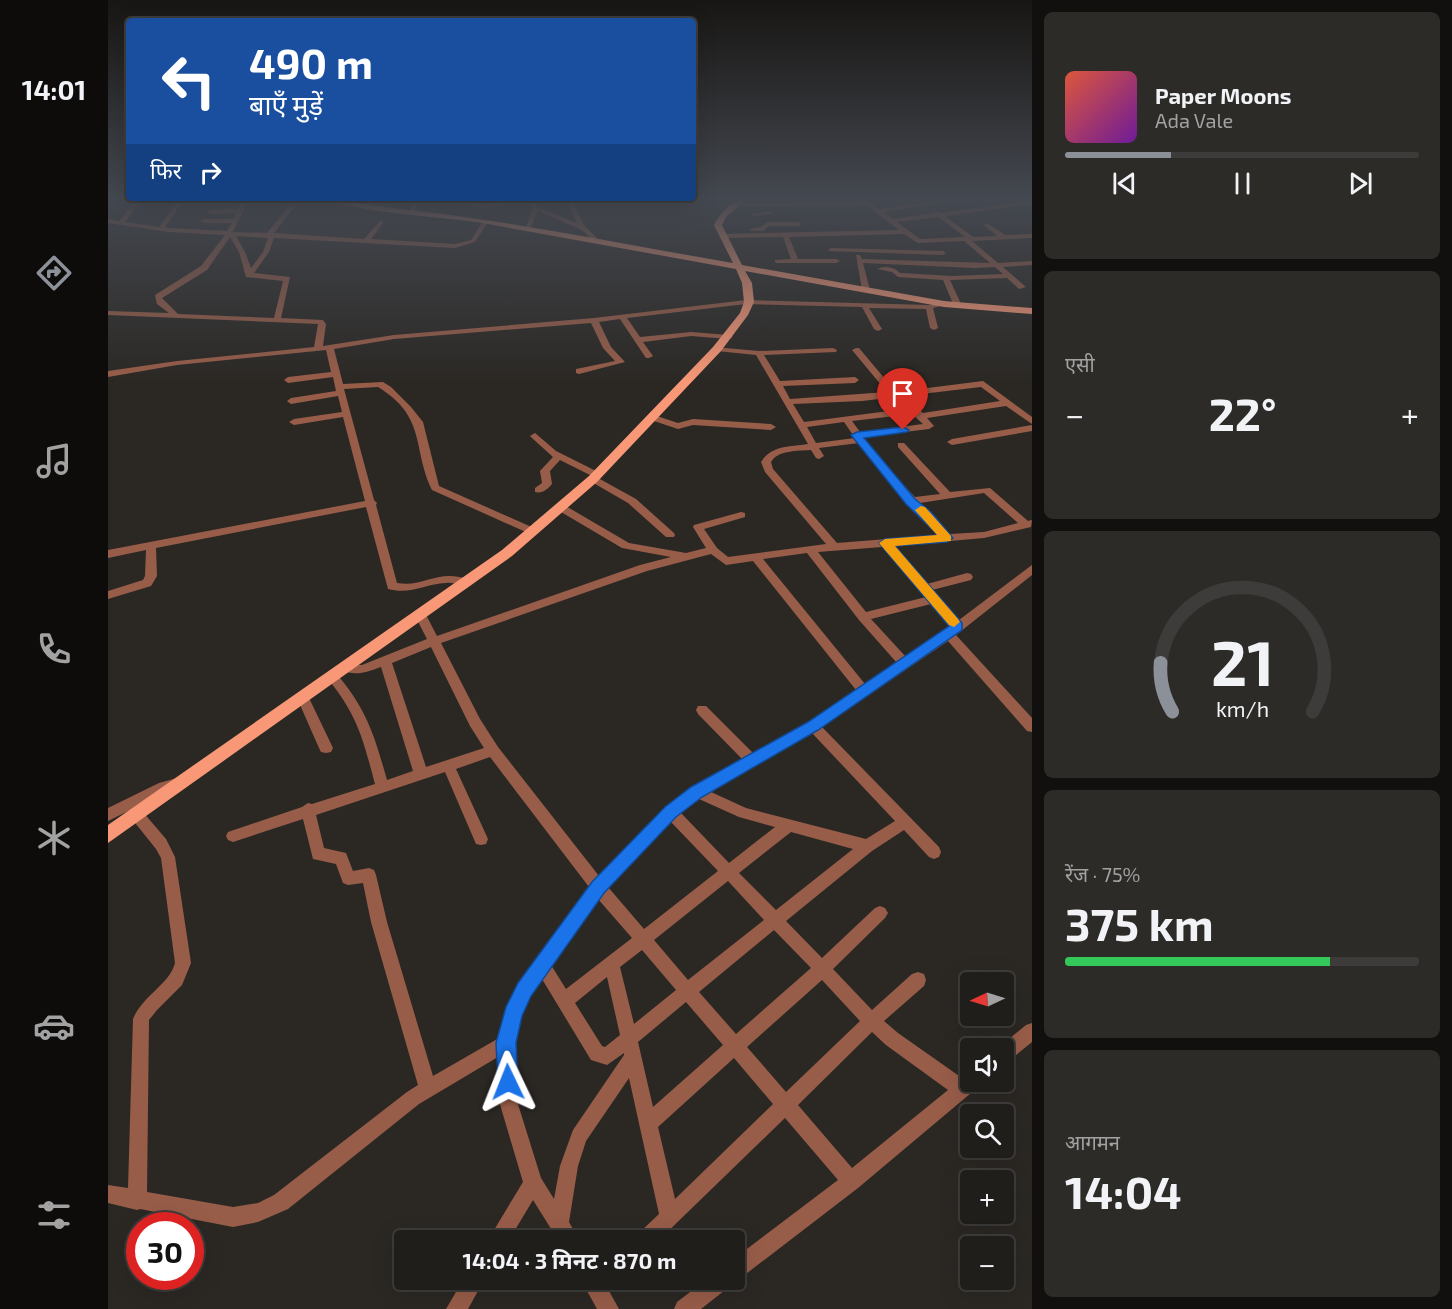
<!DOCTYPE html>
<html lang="hi">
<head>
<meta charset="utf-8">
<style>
  body { margin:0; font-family:"Exo 2","Noto Sans Devanagari",sans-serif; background:#2d2b28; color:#f1f3f6; height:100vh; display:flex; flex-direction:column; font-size:22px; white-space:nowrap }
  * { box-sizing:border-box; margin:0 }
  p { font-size:20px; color:#a2a2a3 }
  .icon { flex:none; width:33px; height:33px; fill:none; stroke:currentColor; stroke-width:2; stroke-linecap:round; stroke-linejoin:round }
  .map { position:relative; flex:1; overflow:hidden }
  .sheet { display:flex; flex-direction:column; gap:12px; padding:12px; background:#12100f; width:420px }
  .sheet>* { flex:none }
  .hud { position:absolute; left:18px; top:18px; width:570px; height:183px; border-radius:6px; box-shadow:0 6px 24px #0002,0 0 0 2px #3d3c3a; background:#1a4fa0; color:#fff; overflow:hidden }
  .needle { width:39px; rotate:266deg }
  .controls { position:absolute; left:852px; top:972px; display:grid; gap:12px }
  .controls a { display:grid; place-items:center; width:54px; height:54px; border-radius:6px; background:#201e1b; box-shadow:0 6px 24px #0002,0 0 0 2px #3d3c3a; font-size:30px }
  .speed { position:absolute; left:18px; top:1212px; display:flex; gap:12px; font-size:30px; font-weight:700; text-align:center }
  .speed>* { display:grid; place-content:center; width:78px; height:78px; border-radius:50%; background:#201e1b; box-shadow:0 6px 24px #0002,0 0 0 2px #3d3c3a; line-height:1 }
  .speed .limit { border:9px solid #d22; background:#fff; color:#111 }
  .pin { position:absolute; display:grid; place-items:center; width:51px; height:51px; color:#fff; margin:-62px -26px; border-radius:50% 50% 50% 0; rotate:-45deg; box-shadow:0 0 6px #0007 }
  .pin .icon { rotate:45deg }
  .me { position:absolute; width:66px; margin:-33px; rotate:358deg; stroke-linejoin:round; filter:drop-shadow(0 0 4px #0008) }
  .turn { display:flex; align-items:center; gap:21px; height:126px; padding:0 24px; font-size:27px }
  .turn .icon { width:78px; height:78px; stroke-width:2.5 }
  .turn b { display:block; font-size:42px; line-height:51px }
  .then { display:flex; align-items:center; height:57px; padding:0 24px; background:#0003; gap:12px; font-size:22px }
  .big { font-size:45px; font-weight:700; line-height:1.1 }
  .sheet .widget { flex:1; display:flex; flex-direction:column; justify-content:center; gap:9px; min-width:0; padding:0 21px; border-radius:9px; background:#2d2b28 }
  .sheet .dial { align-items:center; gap:0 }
  .dial svg { height:156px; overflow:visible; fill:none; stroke:#3d3c3a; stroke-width:7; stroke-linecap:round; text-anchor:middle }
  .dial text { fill:#f1f3f6; stroke:none }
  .song { display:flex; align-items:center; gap:18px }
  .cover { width:72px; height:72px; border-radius:9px; background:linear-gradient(135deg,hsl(10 70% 55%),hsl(280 70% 35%)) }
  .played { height:6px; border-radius:3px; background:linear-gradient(90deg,#8c9099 30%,#3d3c3a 30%) }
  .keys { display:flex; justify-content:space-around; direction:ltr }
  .heat { display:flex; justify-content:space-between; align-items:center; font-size:33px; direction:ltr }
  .charge { height:9px; border-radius:4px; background:linear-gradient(90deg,#34c759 75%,#3d3c3a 0) }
  .trip { position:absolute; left:286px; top:1230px; width:351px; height:60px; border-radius:6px; background:#201e1b; box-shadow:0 6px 24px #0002,0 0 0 2px #3d3c3a; font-weight:700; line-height:60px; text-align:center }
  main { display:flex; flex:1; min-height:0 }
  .tabs { display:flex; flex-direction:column; width:108px; justify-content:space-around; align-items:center; background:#0d0c0b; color:#a2a2a3 }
  .tabs .icon { width:42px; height:42px }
  .tabs .active { color:#8c9099 }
  .tabs b { font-size:27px; color:#f1f3f6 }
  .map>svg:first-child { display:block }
</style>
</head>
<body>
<main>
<nav class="tabs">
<b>14:01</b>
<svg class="icon active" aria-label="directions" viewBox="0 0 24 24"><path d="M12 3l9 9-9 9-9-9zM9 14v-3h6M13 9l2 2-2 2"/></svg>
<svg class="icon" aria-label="music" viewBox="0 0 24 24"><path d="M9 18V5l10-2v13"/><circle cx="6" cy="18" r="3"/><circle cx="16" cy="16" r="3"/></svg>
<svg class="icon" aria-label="phone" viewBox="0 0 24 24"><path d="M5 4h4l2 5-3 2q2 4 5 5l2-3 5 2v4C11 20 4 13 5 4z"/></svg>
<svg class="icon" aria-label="climate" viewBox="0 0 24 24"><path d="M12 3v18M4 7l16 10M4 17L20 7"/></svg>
<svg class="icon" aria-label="car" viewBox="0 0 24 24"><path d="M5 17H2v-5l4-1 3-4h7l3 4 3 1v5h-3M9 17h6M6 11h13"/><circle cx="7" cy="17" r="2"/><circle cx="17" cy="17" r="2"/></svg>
<svg class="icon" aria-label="filters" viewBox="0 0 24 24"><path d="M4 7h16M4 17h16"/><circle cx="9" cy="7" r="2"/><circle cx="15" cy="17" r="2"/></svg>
</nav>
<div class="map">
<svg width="924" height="1309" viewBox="0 0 924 1309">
  <rect width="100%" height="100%" fill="#2b2824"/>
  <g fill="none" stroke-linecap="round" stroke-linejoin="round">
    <g fill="#985d49" fill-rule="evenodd">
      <path d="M29,199H35L17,222L51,227L71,199H77L57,227L61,228L119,231L123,223H95L92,221L95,219H125L128,213L102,214L99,212L102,210L130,209L135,199H141L125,232L159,233L187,199H193L166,233L256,239L273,220L276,222L263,239L347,244L363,240L375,221H379L380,222L367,242L347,248L166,238L161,252L146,273L182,277L173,318L215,320L218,324L215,346L286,335L486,318L638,300L821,305L836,302L840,304L825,308L830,328L826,330L822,328L818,309L761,308L774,329L770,331L766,329L754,307L638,304L519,318L532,337L583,332L621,335L625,337L621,339L583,336L535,342L545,356L541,358H538L512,319L491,322L503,347L517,362L471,374L468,373V369L507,361L495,348L483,323L286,339L226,349L235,384L275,382L283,387L303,407L315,422L331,486L428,529L429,531L428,533H420L324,490C304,448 319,417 270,387L236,389L266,500L269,503L268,505L289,583C317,588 329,568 362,580L364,583L362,586C354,587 347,582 338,583C317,584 302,595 280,589L258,507L48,548L49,576L43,586L0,599V591L35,580L37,576L38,550L0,558V550L257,501L235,417L186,425L181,422L186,419L234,412L230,396L183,404L179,401L183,398L228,391L225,377L180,383L176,380L180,377L223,372L218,350L69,365L0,377V371L69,361L206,347L210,324L0,315V311L61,313L49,304L47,295L93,266L117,235L61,232L0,223V219L11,221ZM128,236L160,238L155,252L143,268L137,252ZM122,237L131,252L138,277L175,281L166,318L70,314L54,298L99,270Z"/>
      <polygon points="261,199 267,199 259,209 255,209"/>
      <polygon points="308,199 314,199 304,214 300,214"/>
      <polygon points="397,199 419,200 398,203 381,209 348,202 351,200 380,205"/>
      <polygon points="458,199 464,199 476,225 491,240 491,242 487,242 474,230 430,211 422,229 417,230 424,210 422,203 425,201 429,207 469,223"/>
      <path d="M751,199H758L771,209L841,199H857L776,212L785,219L826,213L829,211L832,213L924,200V204L837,216L865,237L889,236L877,226L876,225L879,223L897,235L924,234V238L864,241L890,263L924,261V265L895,267L918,287L911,289L899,278L842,280L854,306L850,308L846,306L835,280L790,277L784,272L769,269C776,265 787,267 792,273L845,276L895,274L887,267L867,268L755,263L762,290L758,292L754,290L748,255H752L754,259L882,263L856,241L810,243L796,234L681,237L690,259H728L732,261L728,263H669L667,262V260L683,259L675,237L614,238L611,236L614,234L791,230L759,206L628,207L625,205L628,203L754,202ZM830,217L857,237L812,239L789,222Z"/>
      <polygon points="662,211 665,213 664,214 646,216 643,214"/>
      <polygon points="659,222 691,222 694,224 691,226 661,226 655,231 644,231 641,229 653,227"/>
      <polygon points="723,248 835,251 838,253 835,255 721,251 720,250"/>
      <path d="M606,347L651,351L725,348L729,350L728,352L656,355L672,381L747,377L751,380L747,383L675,386L682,399L779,392L744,350L748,348H751L788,392L875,381L924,417V424L898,406L819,418L826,426L821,429L756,437L776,465L807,497L832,494L790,447V443H796L842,492L882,488L920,521L924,520L923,527L876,538L785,546L819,584L859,573L863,574L865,577L863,580L824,590L851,620L924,565V575L848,635L924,718V732L919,731L840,641L714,727L831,847L833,852L831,857L826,859L821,857L796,830L764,851L678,921L714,958L767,908L772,906L777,908L780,913L777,918L725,969L764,1010L804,974L810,972L816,974L818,980L816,986L776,1021L790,1033L854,1078L862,1073V1082H872L869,1088L750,1188L634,1277L627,1280V1258L730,1180L677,1118L551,1240H528L531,1233L551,1214L521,1078L478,1141L470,1166L461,1222L471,1240H450L425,1200L401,1240H380L415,1182L391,1101L390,1057L311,1104L180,1209L150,1222L125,1227L32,1209L29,1210L0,1203V1185L20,1188L25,1019C35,995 61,985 67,963L53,858L48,849L24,819L22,815L24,811L29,809L34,811L58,839L67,857L83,963L74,985L49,1010L41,1020L39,1192L125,1207L150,1203L166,1195L299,1092L310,1085L263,922L255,883L240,885L235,883L228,864L205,859L195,819L125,842L120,840L118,836L120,832L194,807L200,803L204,804L267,784C255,739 250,716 220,679L218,676L220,673H228C259,710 266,734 279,780L305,771L273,667C257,673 248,676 232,670L230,667L232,664C239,662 246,665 254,665L319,639L306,614L308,611H316L329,636L532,565L563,557L514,548L448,509V505H456L521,543L578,553L598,548L585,527L586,525L633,512L637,513V517L596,529L609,548L620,557L718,544L657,472L653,462C664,445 681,447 700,444L648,355L609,351L605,349ZM873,387L892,401L815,413L812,410L804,408L696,422L685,404L754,401ZM804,414L815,424L752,432L744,421ZM736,422L747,438L708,443L699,427ZM751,443L770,469L798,500V503L802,504L830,535L729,543L665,469L663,462C670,450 689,451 703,450L708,458L711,459L716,456L711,448ZM876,493L910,523L876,532L842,534L812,503ZM774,547L818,597L758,612L710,552ZM699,553L751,620L789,663L757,684L655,559ZM603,554L618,565L645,561L748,690L700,722L646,754L598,706H590L588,710L590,714L635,760L569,798L491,876L390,747L372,719L333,643L539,571ZM823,604L843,626L798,657L763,619ZM323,647L362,726L376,748L318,767L284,663ZM704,733L787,821L758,839L638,808L603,792ZM382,757L481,887L410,984L397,1014L391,1038L325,1076L279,922L268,875L266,870L261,868L245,871L238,853L216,848L208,815L337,772L368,844L373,845L378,844L380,839L348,769ZM591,799L631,817L667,827L621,863L573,813ZM563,822L610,871L536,929L500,887ZM683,832L745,849L668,910L631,873ZM620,881L656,920L580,980L546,940ZM490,899L524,938L458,989L443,965ZM666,930L703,968L628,1034L591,992ZM534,950L568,990L526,1024L512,967ZM499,977L512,1035L497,1047L494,1046L467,1003ZM434,979L483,1060L499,1065L516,1053V1055L465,1130L452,1166L446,1199L433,1178L409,1101L406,1043L413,1015L422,996ZM714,980L752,1021L678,1092L639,1047ZM578,1002L615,1045L545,1107L530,1042ZM764,1032L778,1045L840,1090L744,1168L690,1105ZM626,1058L665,1104L567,1199L550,1127Z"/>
      <polygon points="546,415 570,423 585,419 663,424 668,427 663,430 585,425 570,429 543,420 541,418"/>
      <polygon points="924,425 924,431 844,445 839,442 844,439"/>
      <path d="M427,433L448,451L492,473L494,475L490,478L528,499L566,533L567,535L566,537H558L520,503L482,481L480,479L484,476L452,460L442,471L444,484C440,489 434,494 427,492V488L434,483L432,471L445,457L424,438L422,436Z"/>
      <polygon points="195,693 199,695 201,698 225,748 223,752 218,753 213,752 211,748 189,698 191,695"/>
      <polygon points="69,778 74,780 76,784 74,788 59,792 0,821 0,808 51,783"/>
      <polygon points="924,1023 924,1042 902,1060 896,1062 896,1048 890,1048 918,1025"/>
      <polygon points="355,1280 376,1280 360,1309 338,1309"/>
      <polygon points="473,1280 508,1280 505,1287 501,1291 511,1309 489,1309"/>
      <polygon points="598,1280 624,1280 621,1287 593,1309 566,1309 569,1302"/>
    </g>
    <path fill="#f99877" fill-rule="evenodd" d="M207,199C236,199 264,206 293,209C404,221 514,244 625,263L606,225C613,212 625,199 640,199L618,217L614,225L634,265L836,301L924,308V314L836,307L637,271L644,283L646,302L640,315L613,351L489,482L404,556L0,843V825L394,550L481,476L605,347L632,313L636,302L634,283L628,269L369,222L268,211Z"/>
  </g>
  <linearGradient id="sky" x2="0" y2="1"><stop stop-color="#181614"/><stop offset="0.52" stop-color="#444850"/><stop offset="1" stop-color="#444850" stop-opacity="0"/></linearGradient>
  <rect width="924" height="382" fill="url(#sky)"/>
  <polygon fill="#1a73e8" stroke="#114b97" stroke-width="1.5" points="795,427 801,430 799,432 756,438 807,499 823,512 845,538 839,542 787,546 854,623 854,630 710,730 594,797 568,817 496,893 423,996 414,1016 408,1043 410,1082 407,1089 400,1091 393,1089 390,1082 388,1043 398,1007 410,983 484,882 557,807 583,787 700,722 841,626 771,543 777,539 830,535 798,504 743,435 749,432"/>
  <polygon fill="#f59e0b" points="813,506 817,507 843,536 843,541 787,546 850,619 852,622 846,627 841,625 771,543 777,539 829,535 807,510"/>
</svg>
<div class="controls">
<a><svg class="needle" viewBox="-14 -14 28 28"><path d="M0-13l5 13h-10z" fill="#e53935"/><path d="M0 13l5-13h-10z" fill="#a2a2a3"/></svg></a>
<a><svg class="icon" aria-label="sound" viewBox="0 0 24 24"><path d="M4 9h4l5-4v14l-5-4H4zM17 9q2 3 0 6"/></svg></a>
<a><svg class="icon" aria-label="search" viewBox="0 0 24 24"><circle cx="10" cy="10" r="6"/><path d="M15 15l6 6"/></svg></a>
<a>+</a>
<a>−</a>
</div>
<div class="speed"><div class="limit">30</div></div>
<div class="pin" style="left:795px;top:430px;background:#d93025"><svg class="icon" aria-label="arrive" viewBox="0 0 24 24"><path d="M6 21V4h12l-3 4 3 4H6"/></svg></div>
<svg class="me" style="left:400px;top:1082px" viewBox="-20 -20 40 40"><path d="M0-17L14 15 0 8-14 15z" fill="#1a73e8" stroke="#fff" stroke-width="4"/></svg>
<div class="trip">14:04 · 3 मिनट · 870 m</div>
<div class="hud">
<div class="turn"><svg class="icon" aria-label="left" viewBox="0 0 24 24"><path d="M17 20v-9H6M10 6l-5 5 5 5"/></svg><div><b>490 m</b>बाएँ मुड़ें</div></div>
<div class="then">फिर<svg class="icon" aria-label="right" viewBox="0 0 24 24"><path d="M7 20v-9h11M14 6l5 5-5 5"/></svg></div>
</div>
</div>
<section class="sheet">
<div class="widget">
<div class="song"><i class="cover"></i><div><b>Paper Moons</b><p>Ada Vale</p></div></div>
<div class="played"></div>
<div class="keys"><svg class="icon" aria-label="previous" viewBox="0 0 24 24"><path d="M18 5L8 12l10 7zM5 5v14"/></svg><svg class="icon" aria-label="pause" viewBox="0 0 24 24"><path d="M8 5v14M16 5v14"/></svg><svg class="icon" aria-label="next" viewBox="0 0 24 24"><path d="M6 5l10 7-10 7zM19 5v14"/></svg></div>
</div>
<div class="widget"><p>एसी</p>
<div class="heat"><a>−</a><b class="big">22°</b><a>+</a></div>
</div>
<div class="widget dial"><svg viewBox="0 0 100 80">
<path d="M14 69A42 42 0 1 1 86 69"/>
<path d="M14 69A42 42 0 0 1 8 44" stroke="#8c9099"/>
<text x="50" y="56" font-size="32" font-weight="700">21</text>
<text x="50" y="72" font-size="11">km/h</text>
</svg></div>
<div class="widget"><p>रेंज · 75%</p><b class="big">375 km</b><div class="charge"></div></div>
<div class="widget"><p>आगमन</p><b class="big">14:04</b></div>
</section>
</main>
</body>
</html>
